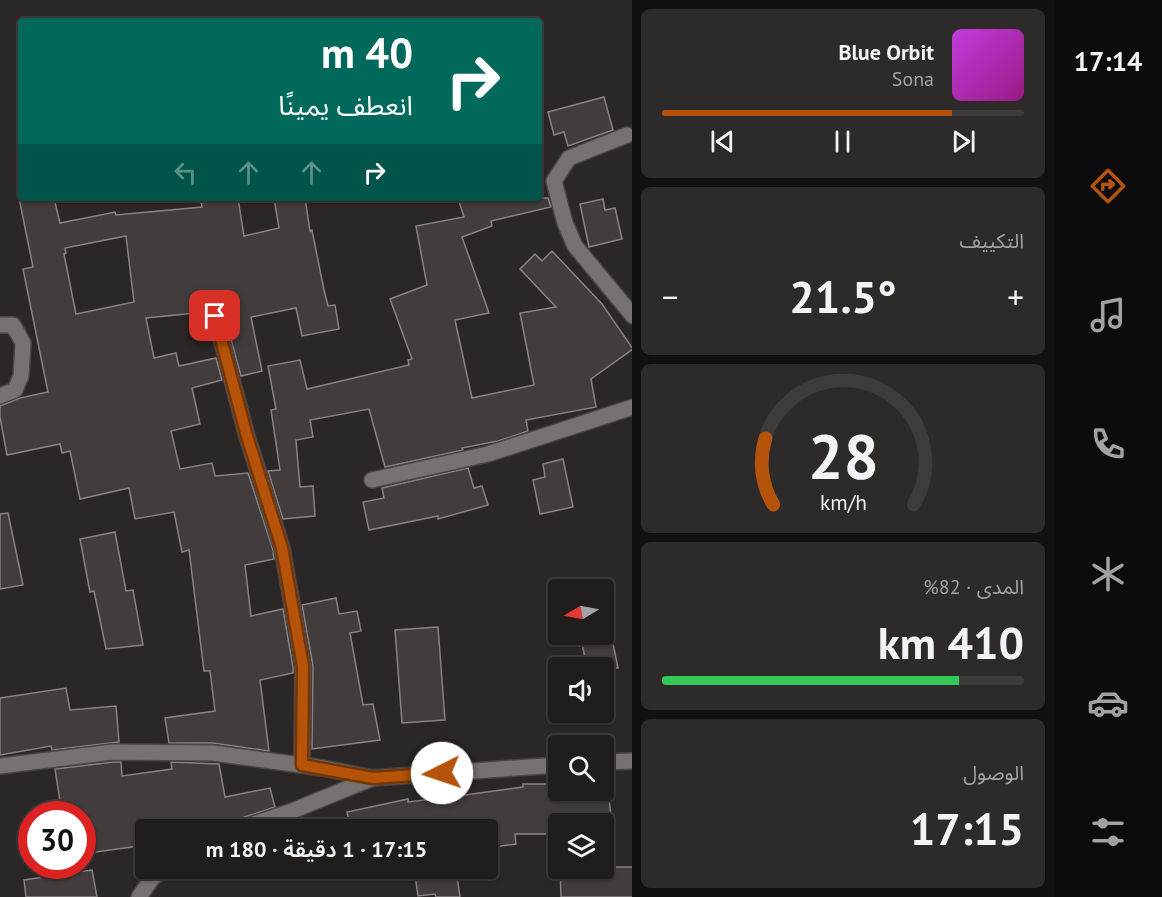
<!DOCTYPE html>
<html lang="ar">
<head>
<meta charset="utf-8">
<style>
  body { margin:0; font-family:"PT Sans","Noto Sans Arabic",sans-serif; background:#2d2a2a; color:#f1f3f6; direction:rtl; height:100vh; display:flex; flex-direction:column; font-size:22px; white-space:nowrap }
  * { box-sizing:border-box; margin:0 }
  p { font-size:20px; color:#a2a2a4 }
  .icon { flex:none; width:33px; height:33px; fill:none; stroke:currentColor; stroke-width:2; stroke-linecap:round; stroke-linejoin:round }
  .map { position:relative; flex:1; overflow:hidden; direction:ltr }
  .details { display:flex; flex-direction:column; gap:9px; padding:9px; background:#121010; width:422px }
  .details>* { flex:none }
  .hud { position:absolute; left:18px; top:18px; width:524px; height:183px; border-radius:6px; box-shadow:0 2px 4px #0004,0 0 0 2px #3e3b3b; direction:rtl; background:#00695c; color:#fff; overflow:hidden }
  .needle { width:39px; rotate:260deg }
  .tools { position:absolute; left:548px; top:579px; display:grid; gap:12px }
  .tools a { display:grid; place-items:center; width:66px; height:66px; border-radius:6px; background:#211d1d; box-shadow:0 2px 4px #0004,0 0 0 2px #3e3b3b; font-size:30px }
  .speed { position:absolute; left:18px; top:801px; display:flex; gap:12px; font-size:30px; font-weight:700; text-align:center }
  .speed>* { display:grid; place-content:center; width:78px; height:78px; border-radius:50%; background:#211d1d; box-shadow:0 2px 4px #0004,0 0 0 2px #3e3b3b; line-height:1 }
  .speed .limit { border:9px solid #d22; background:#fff; color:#111 }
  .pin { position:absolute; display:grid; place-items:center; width:51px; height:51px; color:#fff; margin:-26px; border-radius:12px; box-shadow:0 3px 9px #0006 }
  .me { position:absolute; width:66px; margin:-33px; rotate:266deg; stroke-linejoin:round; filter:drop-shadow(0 0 4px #0008) }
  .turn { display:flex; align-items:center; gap:21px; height:126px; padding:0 30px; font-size:27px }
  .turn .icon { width:78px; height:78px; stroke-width:2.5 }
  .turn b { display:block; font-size:42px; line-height:51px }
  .lanes { display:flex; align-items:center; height:57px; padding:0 30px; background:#0003; justify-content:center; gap:30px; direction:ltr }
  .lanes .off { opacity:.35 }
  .big { font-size:45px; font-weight:600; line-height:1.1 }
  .details .card { flex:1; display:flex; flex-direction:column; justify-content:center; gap:9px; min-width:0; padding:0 21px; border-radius:9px; background:#2d2a2a }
  .details .dial { align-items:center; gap:0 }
  .dial svg { height:156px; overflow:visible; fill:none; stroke:#3e3b3b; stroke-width:7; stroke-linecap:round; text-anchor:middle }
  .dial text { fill:#f1f3f6; stroke:none }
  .song { display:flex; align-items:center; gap:18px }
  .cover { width:72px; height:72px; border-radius:9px; background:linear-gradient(135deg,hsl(290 70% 55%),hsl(310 70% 35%)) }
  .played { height:6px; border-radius:3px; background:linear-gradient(90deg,#b45309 80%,#3e3b3b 80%) }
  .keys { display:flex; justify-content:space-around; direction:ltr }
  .heat { display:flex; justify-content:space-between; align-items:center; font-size:33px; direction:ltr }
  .charge { height:9px; border-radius:4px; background:linear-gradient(90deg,#34c759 82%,#3e3b3b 0) }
  .trip { position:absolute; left:135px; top:819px; width:363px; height:60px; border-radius:6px; background:#211d1d; box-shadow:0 2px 4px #0004,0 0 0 2px #3e3b3b; font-weight:600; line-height:60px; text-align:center; direction:rtl }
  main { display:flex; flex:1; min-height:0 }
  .menu { display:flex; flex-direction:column; width:108px; justify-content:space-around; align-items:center; background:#0d0c0c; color:#a2a2a4 }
  .menu .icon { width:42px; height:42px }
  .menu .selected { color:#b45309 }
  .menu b { font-size:27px; color:#f1f3f6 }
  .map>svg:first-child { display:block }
</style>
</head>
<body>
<main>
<nav class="menu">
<b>17:14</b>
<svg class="icon selected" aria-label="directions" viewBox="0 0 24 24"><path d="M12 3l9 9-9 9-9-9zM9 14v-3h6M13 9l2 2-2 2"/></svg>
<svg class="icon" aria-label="music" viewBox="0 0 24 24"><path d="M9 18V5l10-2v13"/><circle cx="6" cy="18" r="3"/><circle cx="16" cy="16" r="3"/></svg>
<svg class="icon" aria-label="phone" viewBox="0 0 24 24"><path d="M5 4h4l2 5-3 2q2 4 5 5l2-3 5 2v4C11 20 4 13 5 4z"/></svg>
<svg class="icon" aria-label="climate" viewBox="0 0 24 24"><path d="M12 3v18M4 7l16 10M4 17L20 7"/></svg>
<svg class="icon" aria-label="car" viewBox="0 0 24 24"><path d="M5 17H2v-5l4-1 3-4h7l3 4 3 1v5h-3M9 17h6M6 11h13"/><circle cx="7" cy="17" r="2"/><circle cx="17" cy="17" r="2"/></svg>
<svg class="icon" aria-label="filters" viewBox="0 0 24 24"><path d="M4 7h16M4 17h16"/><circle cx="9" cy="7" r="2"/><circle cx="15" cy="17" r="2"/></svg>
</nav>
<section class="details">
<div class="card">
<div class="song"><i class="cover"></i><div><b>Blue Orbit</b><p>Sona</p></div></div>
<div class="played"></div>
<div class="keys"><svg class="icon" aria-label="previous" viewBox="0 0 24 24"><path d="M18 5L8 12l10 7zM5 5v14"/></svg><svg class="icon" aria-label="pause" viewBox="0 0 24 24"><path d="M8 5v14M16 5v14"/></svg><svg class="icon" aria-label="next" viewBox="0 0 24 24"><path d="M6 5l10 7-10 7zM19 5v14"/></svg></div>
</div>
<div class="card"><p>التكييف</p>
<div class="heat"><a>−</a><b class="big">21.5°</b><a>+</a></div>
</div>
<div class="card dial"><svg viewBox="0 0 100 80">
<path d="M14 69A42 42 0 1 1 86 69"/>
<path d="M14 69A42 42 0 0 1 10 35" stroke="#b45309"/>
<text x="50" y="56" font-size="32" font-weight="700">28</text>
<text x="50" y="72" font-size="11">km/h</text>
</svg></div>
<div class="card"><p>المدى · 82%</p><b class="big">410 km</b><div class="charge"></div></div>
<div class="card"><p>الوصول</p><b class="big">17:15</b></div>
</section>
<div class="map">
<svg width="633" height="897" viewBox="0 0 633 897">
  <rect width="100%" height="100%" fill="#2c2727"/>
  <g fill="#423d3c" stroke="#898282" stroke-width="1.5" fill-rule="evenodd">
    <polygon points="604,97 613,130 568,146 564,132 554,135 548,112"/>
    <path d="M19,198H54L60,223L115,212L116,215L202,207L201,203L238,198L244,236L279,228L274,198H305L310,231L312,230L324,290L328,306L335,305L339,329L302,336L296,308L251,317L262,371L241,376L224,314L221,309L213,306L206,312L146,318L154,358L176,353L179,366L216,358L222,380L192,388L200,424L171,431L180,469L212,463L215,476L248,473L273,550L274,559L245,565L251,616L283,609L293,667V673L260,680L269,751L213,743H169L165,718L215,711L210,671H204L189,550L182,552L174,512L135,519L129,488L80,499L70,451L62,453L60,444L7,455L0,417V406L20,398L48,392L23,269L33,267ZM126,236L134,302L76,314L64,254L66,253L65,248Z"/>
    <polygon points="458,198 548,198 551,207 491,221 492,226 462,237 489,313 455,320 472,398 534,385 520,313 556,307 520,269 535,254 542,261 552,251 602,304 633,349 591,379 596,407 526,420 528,431 498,441 462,448 463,450 385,467 369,409 310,420 313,437 296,440 300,487 313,486 315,516 283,519 268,471 280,470 271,410 276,409 268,366 300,360 307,389 409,365 408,360 412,359 390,299 427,285 416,226 464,217"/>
    <polygon points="603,199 605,210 615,208 622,239 589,247 580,204"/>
    <polygon points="563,459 573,507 540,514 533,480 545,477 543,464"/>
    <polygon points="468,468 474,488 482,486 488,505 438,519 438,516 369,530 363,502 384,498 382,488"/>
    <polygon points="8,513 23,585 0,589 0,514"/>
    <polygon points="115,532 126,591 133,590 143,645 106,649 94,591 90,592 80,539"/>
    <polygon points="336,598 339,614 357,611 361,631 350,633 363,705 373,704 380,740 312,749 313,666 302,605"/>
    <polygon points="438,627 445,720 402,723 395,630"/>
    <polygon points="580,634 611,634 618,668 587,668"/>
    <polygon points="66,688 70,710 116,706 119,742 52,750 51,746 0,755 0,698"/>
    <polygon points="114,762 121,762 122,776 172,769 171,762 219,764 225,797 270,788 275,807 233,821 228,824 226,830 146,830 146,845 82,854 82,814 62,814 55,769"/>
    <polygon points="523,784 558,784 558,790 608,790 612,824 558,824 558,834 515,834 516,844 488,848 488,830 351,830 347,812 408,799 408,802 450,797 523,787"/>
    <polygon points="603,867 633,867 633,897 561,897 560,869"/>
    <polygon points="456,869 460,897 436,897 435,894 418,896 415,875"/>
    <polygon points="92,870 97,897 26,897 24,880"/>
  </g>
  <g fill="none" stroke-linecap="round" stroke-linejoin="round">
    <defs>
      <g id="minor">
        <polyline points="627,135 569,158 554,181 565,223 575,246 633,316"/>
        <polyline points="215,316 246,433 282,548 303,666 302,765"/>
        <polyline points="0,325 13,325 23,343 21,376 15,390 0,396"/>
        <polyline points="372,480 488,454 633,407"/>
        <polyline points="603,762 633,761"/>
        <polyline points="0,766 113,752 213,753 323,768 373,778 558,765"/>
        <polyline points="236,830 292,811 373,778"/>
        <polyline points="139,897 153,877 168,868"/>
      </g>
    </defs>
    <use href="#minor" stroke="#494545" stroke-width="18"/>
    <use href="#minor" stroke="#777171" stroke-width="15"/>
  </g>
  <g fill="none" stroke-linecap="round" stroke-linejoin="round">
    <defs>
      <polyline id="route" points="215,316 246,433 282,548 303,666 302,765 373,778 442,773"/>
    </defs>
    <use href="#route" stroke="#753606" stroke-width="15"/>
    <use href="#route" stroke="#b45309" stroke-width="10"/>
  </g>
</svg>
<div class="tools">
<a><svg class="needle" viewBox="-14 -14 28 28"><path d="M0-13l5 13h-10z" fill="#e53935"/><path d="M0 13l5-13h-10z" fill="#a2a2a4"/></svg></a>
<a><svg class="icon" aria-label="sound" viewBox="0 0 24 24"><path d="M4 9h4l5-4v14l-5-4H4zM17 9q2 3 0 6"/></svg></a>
<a><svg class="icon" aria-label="search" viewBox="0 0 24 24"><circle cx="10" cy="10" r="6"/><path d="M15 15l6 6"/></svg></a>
<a><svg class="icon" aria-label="layers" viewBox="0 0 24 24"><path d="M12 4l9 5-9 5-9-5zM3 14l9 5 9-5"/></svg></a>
</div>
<div class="speed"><div class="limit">30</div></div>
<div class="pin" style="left:215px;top:316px;background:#d93025"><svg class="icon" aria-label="arrive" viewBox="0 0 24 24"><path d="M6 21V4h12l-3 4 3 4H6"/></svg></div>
<svg class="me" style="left:442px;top:773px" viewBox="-20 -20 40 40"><circle r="19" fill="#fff"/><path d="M0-13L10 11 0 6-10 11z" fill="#b45309"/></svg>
<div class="trip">17:15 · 1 دقيقة · 180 m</div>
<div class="hud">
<div class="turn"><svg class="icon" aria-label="right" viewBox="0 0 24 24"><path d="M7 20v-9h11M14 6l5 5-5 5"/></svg><div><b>40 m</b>انعطف يمينًا</div></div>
<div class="lanes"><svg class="icon off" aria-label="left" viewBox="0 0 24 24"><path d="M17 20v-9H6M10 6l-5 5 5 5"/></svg><svg class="icon off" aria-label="ahead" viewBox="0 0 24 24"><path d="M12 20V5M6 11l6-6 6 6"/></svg><svg class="icon off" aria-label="ahead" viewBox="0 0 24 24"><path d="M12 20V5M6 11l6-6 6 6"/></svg><svg class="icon" aria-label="right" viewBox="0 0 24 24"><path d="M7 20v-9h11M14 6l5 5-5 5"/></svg></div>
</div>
</div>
</main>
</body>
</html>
